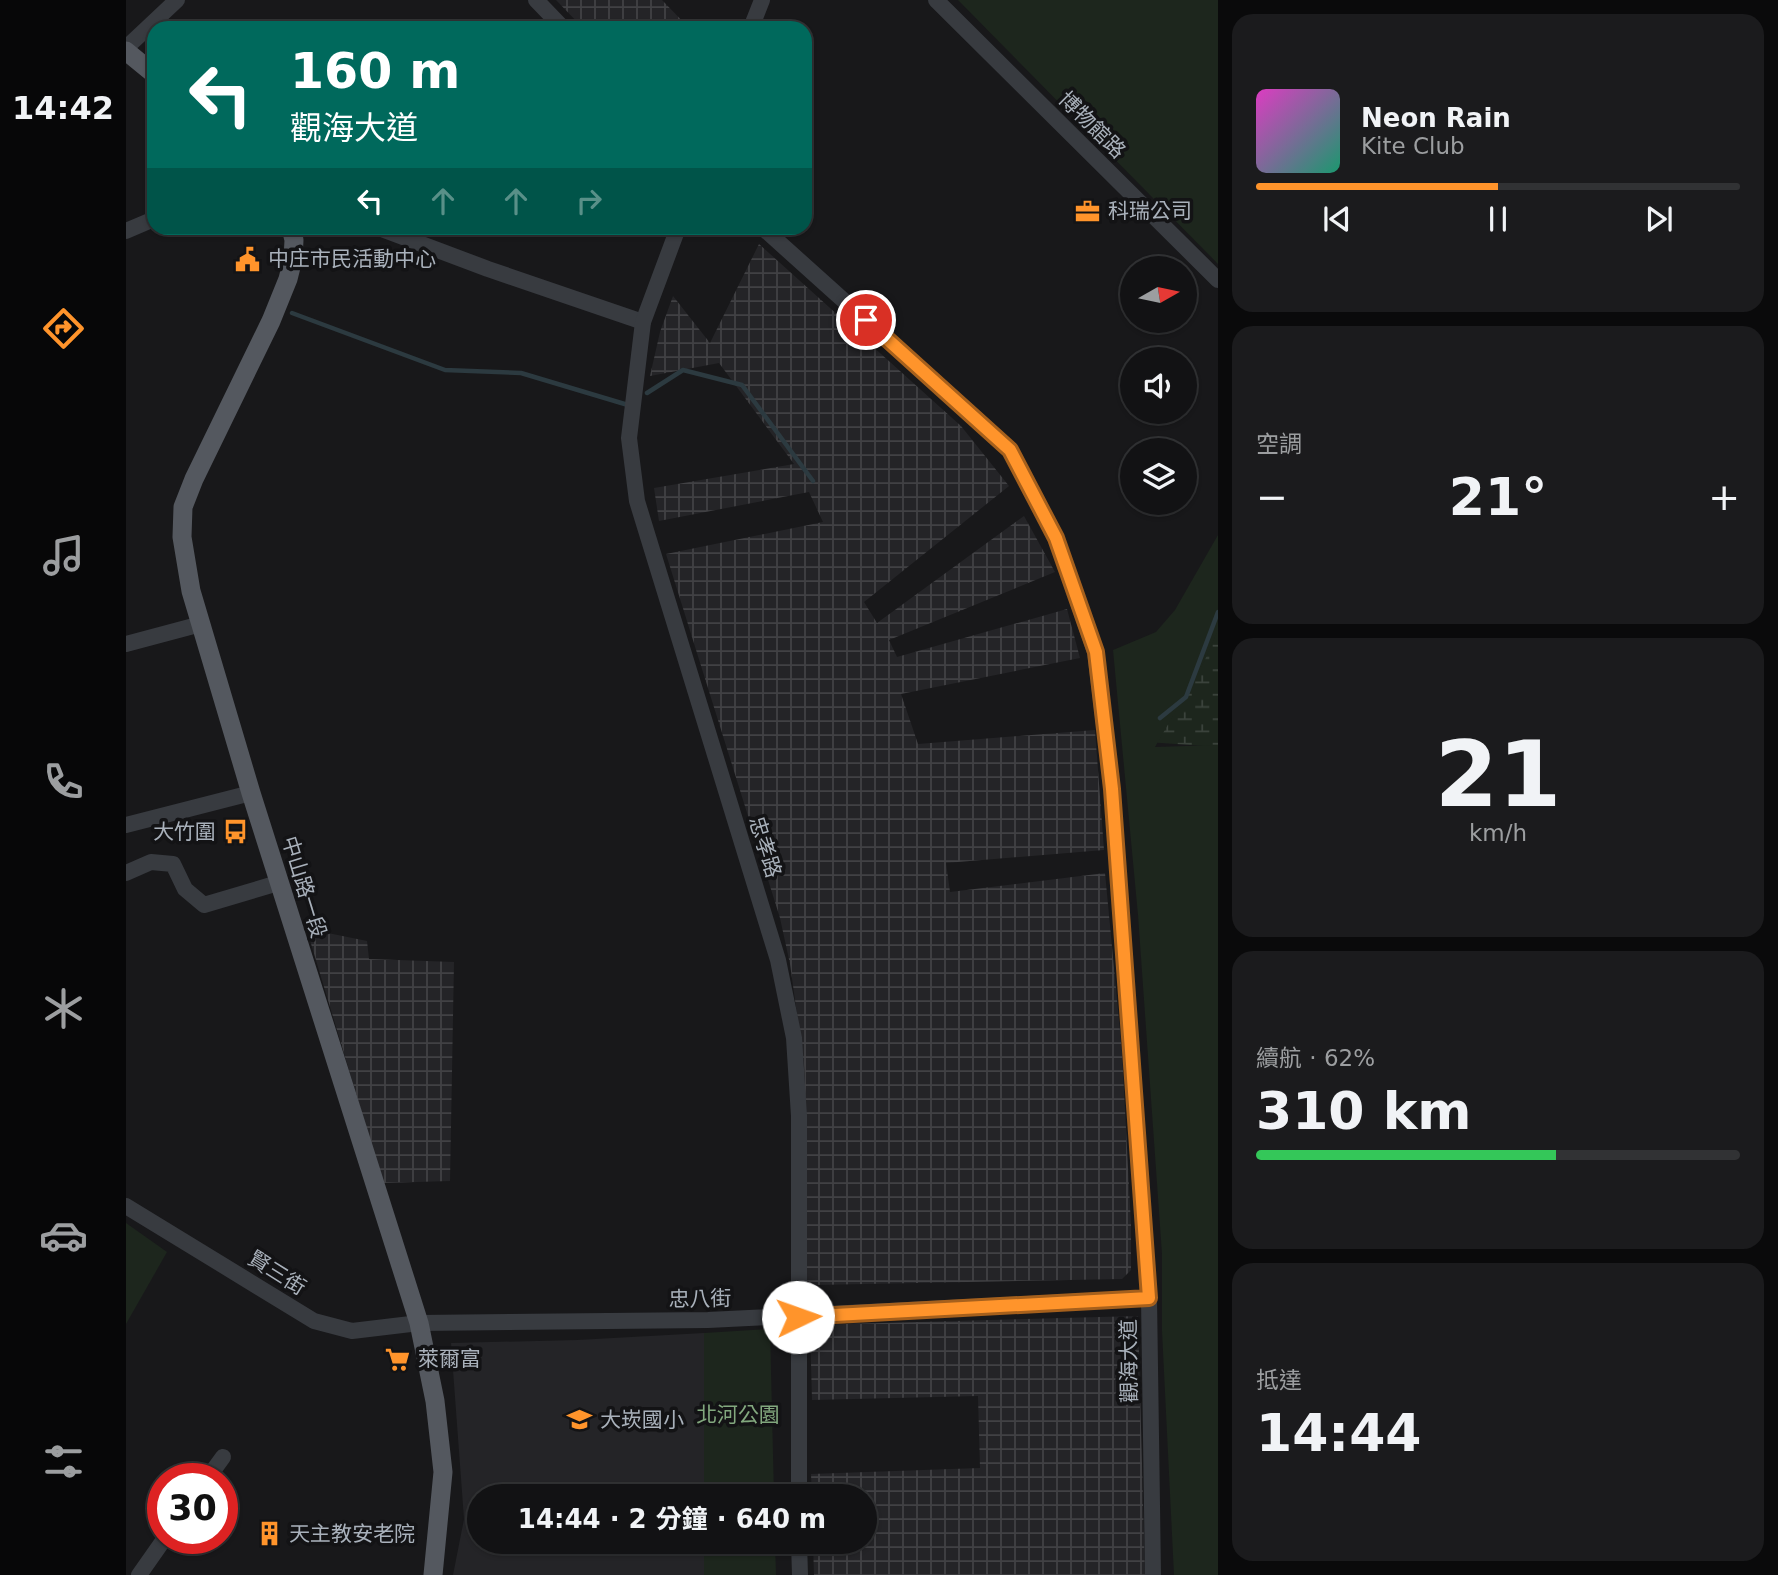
<!DOCTYPE html>
<html lang="zh-TW">
<head>
<meta charset="utf-8">
<style>
  body { margin:0; font-family:"DejaVu Sans","Noto Sans TC",sans-serif; background:#1b1b1d; color:#f1f3f6; height:100vh; display:flex; flex-direction:column; font-size:26px; white-space:nowrap }
  * { box-sizing:border-box; margin:0 }
  p { font-size:23px; color:#9c9ea0 }
  .icon { flex:none; width:38px; height:38px; fill:none; stroke:currentColor; stroke-width:2; stroke-linecap:round; stroke-linejoin:round }
  .map { position:relative; flex:1; overflow:hidden }
  .sheet { display:flex; flex-direction:column; gap:14px; padding:14px; background:#0a0a0b; width:560px }
  .sheet>* { flex:none }
  .guide { position:absolute; left:21px; top:21px; width:665px; height:214px; border-radius:21px; box-shadow:0 2px 5px #0004,0 0 0 2px #313234; background:#00695c; color:#fff; overflow:hidden }
  .needle { width:46px; rotate:81deg }
  .buttons { position:absolute; left:994px; top:256px; display:grid; gap:14px }
  .buttons a { display:grid; place-items:center; width:77px; height:77px; border-radius:50%; background:#121214; box-shadow:0 2px 5px #0004,0 0 0 2px #313234; font-size:35px }
  .speed { position:absolute; left:21px; top:1463px; display:flex; gap:14px; font-size:35px; font-weight:700; text-align:center }
  .speed>* { display:grid; place-content:center; width:91px; height:91px; border-radius:50%; background:#121214; box-shadow:0 2px 5px #0004,0 0 0 2px #313234; line-height:1 }
  .speed .limit { border:10px solid #d22; background:#fff; color:#111 }
  .pin { position:absolute; display:grid; place-items:center; width:60px; height:60px; color:#fff; margin:-30px; border:4px solid #fff; border-radius:50%; box-shadow:0 2px 7px #0007 }
  .me { position:absolute; width:77px; margin:-38px; rotate:87deg; stroke-linejoin:round; filter:drop-shadow(0 0 5px #0008) }
  .turn { display:flex; align-items:center; gap:24px; height:147px; padding:0 28px; font-size:32px }
  .turn .icon { width:91px; height:91px; stroke-width:2.5 }
  .turn b { display:block; font-size:49px; line-height:60px }
  .lanes { display:flex; align-items:center; height:66px; padding:0 28px; background:#0003; justify-content:center; gap:35px; direction:ltr }
  .lanes .off { opacity:.35 }
  .big { font-size:52px; font-weight:700; line-height:1.1 }
  .sheet .widget { flex:1; display:flex; flex-direction:column; justify-content:center; gap:10px; min-width:0; padding:0 24px; border-radius:21px; background:#1b1b1d }
  .sheet .dial { align-items:center; gap:0 }
  .dial b { font-size:91px; line-height:1 }
  .song { display:flex; align-items:center; gap:21px }
  .cover { width:84px; height:84px; border-radius:10px; background:linear-gradient(135deg,hsl(310 70% 55%),hsl(160 70% 35%)) }
  .played { height:7px; border-radius:4px; background:linear-gradient(90deg,#ff942b 50%,#313234 50%) }
  .keys { display:flex; justify-content:space-around; direction:ltr }
  .heat { display:flex; justify-content:space-between; align-items:center; font-size:38px; direction:ltr }
  .charge { height:10px; border-radius:5px; background:linear-gradient(90deg,#34c759 62%,#313234 0) }
  .trip { position:absolute; left:341px; top:1484px; width:410px; height:70px; border-radius:35px; background:#121214; box-shadow:0 2px 5px #0004,0 0 0 2px #313234; font-weight:700; line-height:70px; text-align:center }
  main { display:flex; flex:1; min-height:0 }
  .menu { display:flex; flex-direction:column; width:126px; justify-content:space-around; align-items:center; background:#070708; color:#9c9ea0 }
  .menu .icon { width:49px; height:49px }
  .menu .active { color:#ff942b }
  .menu b { font-size:32px; color:#f1f3f6 }
  .map>svg:first-child { display:block }
</style>
</head>
<body>
<main>
<nav class="menu">
<b>14:42</b>
<svg class="icon active" aria-label="directions" viewBox="0 0 24 24"><path d="M12 3l9 9-9 9-9-9zM9 14v-3h6M13 9l2 2-2 2"/></svg>
<svg class="icon" aria-label="music" viewBox="0 0 24 24"><path d="M9 18V5l10-2v13"/><circle cx="6" cy="18" r="3"/><circle cx="16" cy="16" r="3"/></svg>
<svg class="icon" aria-label="phone" viewBox="0 0 24 24"><path d="M5 4h4l2 5-3 2q2 4 5 5l2-3 5 2v4C11 20 4 13 5 4z"/></svg>
<svg class="icon" aria-label="climate" viewBox="0 0 24 24"><path d="M12 3v18M4 7l16 10M4 17L20 7"/></svg>
<svg class="icon" aria-label="car" viewBox="0 0 24 24"><path d="M5 17H2v-5l4-1 3-4h7l3 4 3 1v5h-3M9 17h6M6 11h13"/><circle cx="7" cy="17" r="2"/><circle cx="17" cy="17" r="2"/></svg>
<svg class="icon" aria-label="filters" viewBox="0 0 24 24"><path d="M4 7h16M4 17h16"/><circle cx="9" cy="7" r="2"/><circle cx="15" cy="17" r="2"/></svg>
</nav>
<div class="map">
<svg width="1092" height="1575" viewBox="0 0 1092 1575">
  <defs>
    <pattern id="industrial-grid" width="8" height="8" patternUnits="userSpaceOnUse" patternTransform="scale(1.75)"><rect width="8" height="8" fill="#242427"/><path d="M0 4h8M4 0v8" fill="none" stroke="#414144"/></pattern>
    <pattern id="wetland-marsh" width="20" height="14" patternUnits="userSpaceOnUse" patternTransform="scale(1.75)"><rect width="20" height="14" fill="#1d261d"/><path d="M1 5h8M5 5V1M11 12h8M15 12V8" fill="none" stroke="#3b433c"/></pattern>
  </defs>
  <rect width="100%" height="100%" fill="#18181a"/>
  <polygon fill="#242427" points="578,1333 578,1496 354,1496 354,1542 578,1542 578,1575 327,1575 338,1519 325,1343 451,1340"/>
  <g fill="url(#industrial-grid)">
    <polygon points="430,0 536,0 563,28 457,28"/>
    <polygon points="633,244 835,426 883,486 738,602 751,623 898,516 929,572 763,640 771,657 941,609 954,658 775,694 792,744 969,730 978,850 820,863 824,892 979,873 996,1052 1005,1225 1005,1270 996,1279 689,1285 680,1280 680,1112 678,1064 664,964 654,918 540,554 697,522 683,492 533,521 528,488 668,464 593,363 524,376 534,332 547,296 584,343"/>
    <polygon points="187,930 241,941 243,959 328,962 324,1181 257,1183 183,937"/>
    <polygon points="1012,1316 1019,1575 688,1575 687,1542 738,1542 738,1496 686,1496 685,1474 854,1468 852,1396 686,1400 684,1325"/>
  </g>
  <polygon fill="url(#wetland-marsh)" points="1092,580 1092,747 1022,742"/>
  <g fill="#1d261d">
    <polygon points="832,0 1092,0 1092,264"/>
    <polygon points="1092,535 1092,630 1078,662 1029,747 1092,745 1092,1575 1048,1575 1036,1331 1036,1254 1012,915 987,650 1030,632 1049,610"/>
    <polygon points="0,1223 41,1252 0,1324"/>
    <polygon points="644,1329 648,1496 578,1496 578,1333"/>
    <polygon points="578,1542 649,1542 650,1575 578,1575"/>
  </g>
  <g fill="none" stroke-linecap="round" stroke-linejoin="round">
    <g stroke="#2c3a40" stroke-width="4.5">
      <polyline points="166,313 319,370 395,373 502,405"/>
      <polyline points="521,393 557,370 616,385 687,481"/>
      <polyline points="1034,718 1060,697 1092,612"/>
    </g>
    <g stroke="#383b40" stroke-width="16">
      <polyline points="410,0 437,28"/>
      <polyline points="810,0 1092,280"/>
      <polyline points="625,28 636,0"/>
      <polyline points="0,48 51,0"/>
      <polyline points="253,228 362,269 517,322"/>
      <polyline points="552,228 517,322 503,438 511,501 652,960 668,1038 673,1116 673,1496"/>
      <polyline points="637,228 884,450 930,538 969,652 986,789 1023,1298 1027,1575"/>
      <polyline points="0,231 28,219"/>
      <polyline points="0,644 75,624"/>
      <polyline points="0,825 125,793"/>
      <polyline points="0,873 25,862 47,864 59,889 78,905 152,883"/>
      <polyline points="0,1206 188,1321 226,1331 293,1323 582,1320 1023,1298"/>
      <polyline points="81,1479 97,1457"/>
      <polyline points="673,1542 674,1575"/>
      <polyline points="13,1575 39,1538"/>
    </g>
    <g stroke="#54585f" stroke-width="19">
      <polyline points="0,51 28,74"/>
      <polyline points="165,228 168,240 167,259 162,279 145,321 68,479 57,507 56,537 65,591 125,793 293,1323 309,1401 317,1472 307,1575"/>
    </g>
  </g>
  <g fill="none" stroke-linecap="round" stroke-linejoin="round">
    <defs>
      <polyline id="route" points="672,1317 1023,1298 986,789 970,652 930,538 884,450 740,320"/>
    </defs>
    <use href="#route" stroke="#a6601c" stroke-width="18"/>
    <use href="#route" stroke="#ff942b" stroke-width="12"/>
  </g>
  <defs>
    <symbol id="office-bare" viewBox="-9 -9 18 18"><path d="M-6-3h4V-5.5h4V-3h4V5H-6ZM-1-4.5V-3h2v-1.5ZM-6 0V1H6V0Z" fill="#ff942b" stroke="#131315" stroke-width="2.5" paint-order="stroke"/></symbol>
    <symbol id="civic-bare" viewBox="-9 -9 18 18"><path d="M-.6-6.5H3V-4.5H.6V-3L4-1V1h2V6H-6V1h2V-1L-.6-3ZM-1.2 2.5V6h2.4V2.5Z" fill="#ff942b" stroke="#131315" stroke-width="2.5" paint-order="stroke"/></symbol>
    <symbol id="bus-bare" viewBox="-9 -9 18 18"><path d="M-5-6H5V4H4V6H2V4H-2V6H-4V4H-5ZM-3.5-4V0h7V-4ZM-3.5 1.2v1.5H-2V1.2ZM2 1.2v1.5H3.5V1.2Z" fill="#ff942b" stroke="#131315" stroke-width="2.5" paint-order="stroke"/></symbol>
    <symbol id="supermarket-bare" viewBox="-9 -9 18 18"><path d="M-6-5.5h2.5l.6 2H6L4.5 2H-2.5L-4.4-4H-6ZM-1.5 3.2a1.3 1.3 0 1 0 .1 0ZM3 3.2a1.3 1.3 0 1 0 .1 0Z" fill="#ff942b" stroke="#131315" stroke-width="2.5" paint-order="stroke"/></symbol>
    <symbol id="school-bare" viewBox="-9 -9 18 18"><path d="M0-5L7-2L0 1L-7-2ZM-4 1L0 2.5L4 1V4Q0 6-4 4Z" fill="#ff942b" stroke="#131315" stroke-width="2.5" paint-order="stroke"/></symbol>
    <symbol id="building-bare" viewBox="-9 -9 18 18"><path d="M-4-6H4V6H1V3H-1V6H-4ZM-2.5-4.3h1.7v1.8h-1.7ZM.8-4.3h1.7v1.8H.8ZM-2.5-1h1.7V.8h-1.7ZM.8-1h1.7V.8H.8Z" fill="#ff942b" stroke="#131315" stroke-width="2.5" paint-order="stroke"/></symbol>
  </defs>
  <g fill-rule="evenodd">
    <use href="#office-bare" x="944" y="194" width="35" height="35"/>
    <use href="#civic-bare" x="104" y="242" width="35" height="35"/>
    <use href="#bus-bare" x="92" y="814" width="35" height="35"/>
    <use href="#supermarket-bare" x="254" y="1342" width="35" height="35"/>
    <use href="#school-bare" x="436" y="1402" width="35" height="35"/>
    <use href="#building-bare" x="126" y="1516" width="35" height="35"/>
  </g>
  <g text-anchor="middle" stroke-width="7" stroke-linejoin="round" paint-order="stroke">
    <g font-size="21" fill="#a9b1bb" stroke="#131315">
      <text transform="translate(966 125) rotate(45)" y="7">博物館路</text>
      <text transform="translate(639 847) rotate(73)" y="7">忠孝路</text>
      <text transform="translate(178 887) rotate(73)" y="7">中山路一段</text>
      <text transform="translate(151 1273) rotate(32)" y="7">賢三街</text>
      <text transform="translate(574 1299) rotate(-1)" y="7">忠八街</text>
      <text transform="translate(1003 1361) rotate(-91)" y="7">觀海大道</text>
    </g>
    <g font-size="21" fill="#a9b1bb" stroke="#131315" text-anchor="start">
      <text x="982" y="218">科瑞公司</text>
      <text x="142" y="266">中庄市民活動中心</text>
      <text x="90" y="839" text-anchor="end">大竹圍</text>
      <text x="292" y="1366">萊爾富</text>
      <text x="474" y="1427">大崁國小</text>
      <text x="163" y="1541">天主教安老院</text>
    </g>
    <g font-size="21" fill="#82a87e" stroke="#131315">
      <text x="612" y="1422">北河公園</text>
    </g>
  </g>
</svg>
<div class="buttons">
<a><svg class="needle" viewBox="-14 -14 28 28"><path d="M0-13l5 13h-10z" fill="#e53935"/><path d="M0 13l5-13h-10z" fill="#9c9ea0"/></svg></a>
<a><svg class="icon" aria-label="sound" viewBox="0 0 24 24"><path d="M4 9h4l5-4v14l-5-4H4zM17 9q2 3 0 6"/></svg></a>
<a><svg class="icon" aria-label="layers" viewBox="0 0 24 24"><path d="M12 4l9 5-9 5-9-5zM3 14l9 5 9-5"/></svg></a>
</div>
<div class="speed"><div class="limit">30</div></div>
<div class="pin" style="left:740px;top:320px;background:#d93025"><svg class="icon" aria-label="arrive" viewBox="0 0 24 24"><path d="M6 21V4h12l-3 4 3 4H6"/></svg></div>
<svg class="me" style="left:672px;top:1317px" viewBox="-20 -20 40 40"><circle r="19" fill="#fff"/><path d="M0-13L10 11 0 6-10 11z" fill="#ff942b"/></svg>
<div class="trip">14:44 · 2 分鐘 · 640 m</div>
<div class="guide">
<div class="turn"><svg class="icon" aria-label="left" viewBox="0 0 24 24"><path d="M17 20v-9H6M10 6l-5 5 5 5"/></svg><div><b>160 m</b>觀海大道</div></div>
<div class="lanes"><svg class="icon" aria-label="left" viewBox="0 0 24 24"><path d="M17 20v-9H6M10 6l-5 5 5 5"/></svg><svg class="icon off" aria-label="ahead" viewBox="0 0 24 24"><path d="M12 20V5M6 11l6-6 6 6"/></svg><svg class="icon off" aria-label="ahead" viewBox="0 0 24 24"><path d="M12 20V5M6 11l6-6 6 6"/></svg><svg class="icon off" aria-label="right" viewBox="0 0 24 24"><path d="M7 20v-9h11M14 6l5 5-5 5"/></svg></div>
</div>
</div>
<section class="sheet">
<div class="widget">
<div class="song"><i class="cover"></i><div><b>Neon Rain</b><p>Kite Club</p></div></div>
<div class="played"></div>
<div class="keys"><svg class="icon" aria-label="previous" viewBox="0 0 24 24"><path d="M18 5L8 12l10 7zM5 5v14"/></svg><svg class="icon" aria-label="pause" viewBox="0 0 24 24"><path d="M8 5v14M16 5v14"/></svg><svg class="icon" aria-label="next" viewBox="0 0 24 24"><path d="M6 5l10 7-10 7zM19 5v14"/></svg></div>
</div>
<div class="widget"><p>空調</p>
<div class="heat"><a>−</a><b class="big">21°</b><a>+</a></div>
</div>
<div class="widget dial"><b>21</b><p>km/h</p></div>
<div class="widget"><p>續航 · 62%</p><b class="big">310 km</b><div class="charge"></div></div>
<div class="widget"><p>抵達</p><b class="big">14:44</b></div>
</section>
</main>
</body>
</html>
